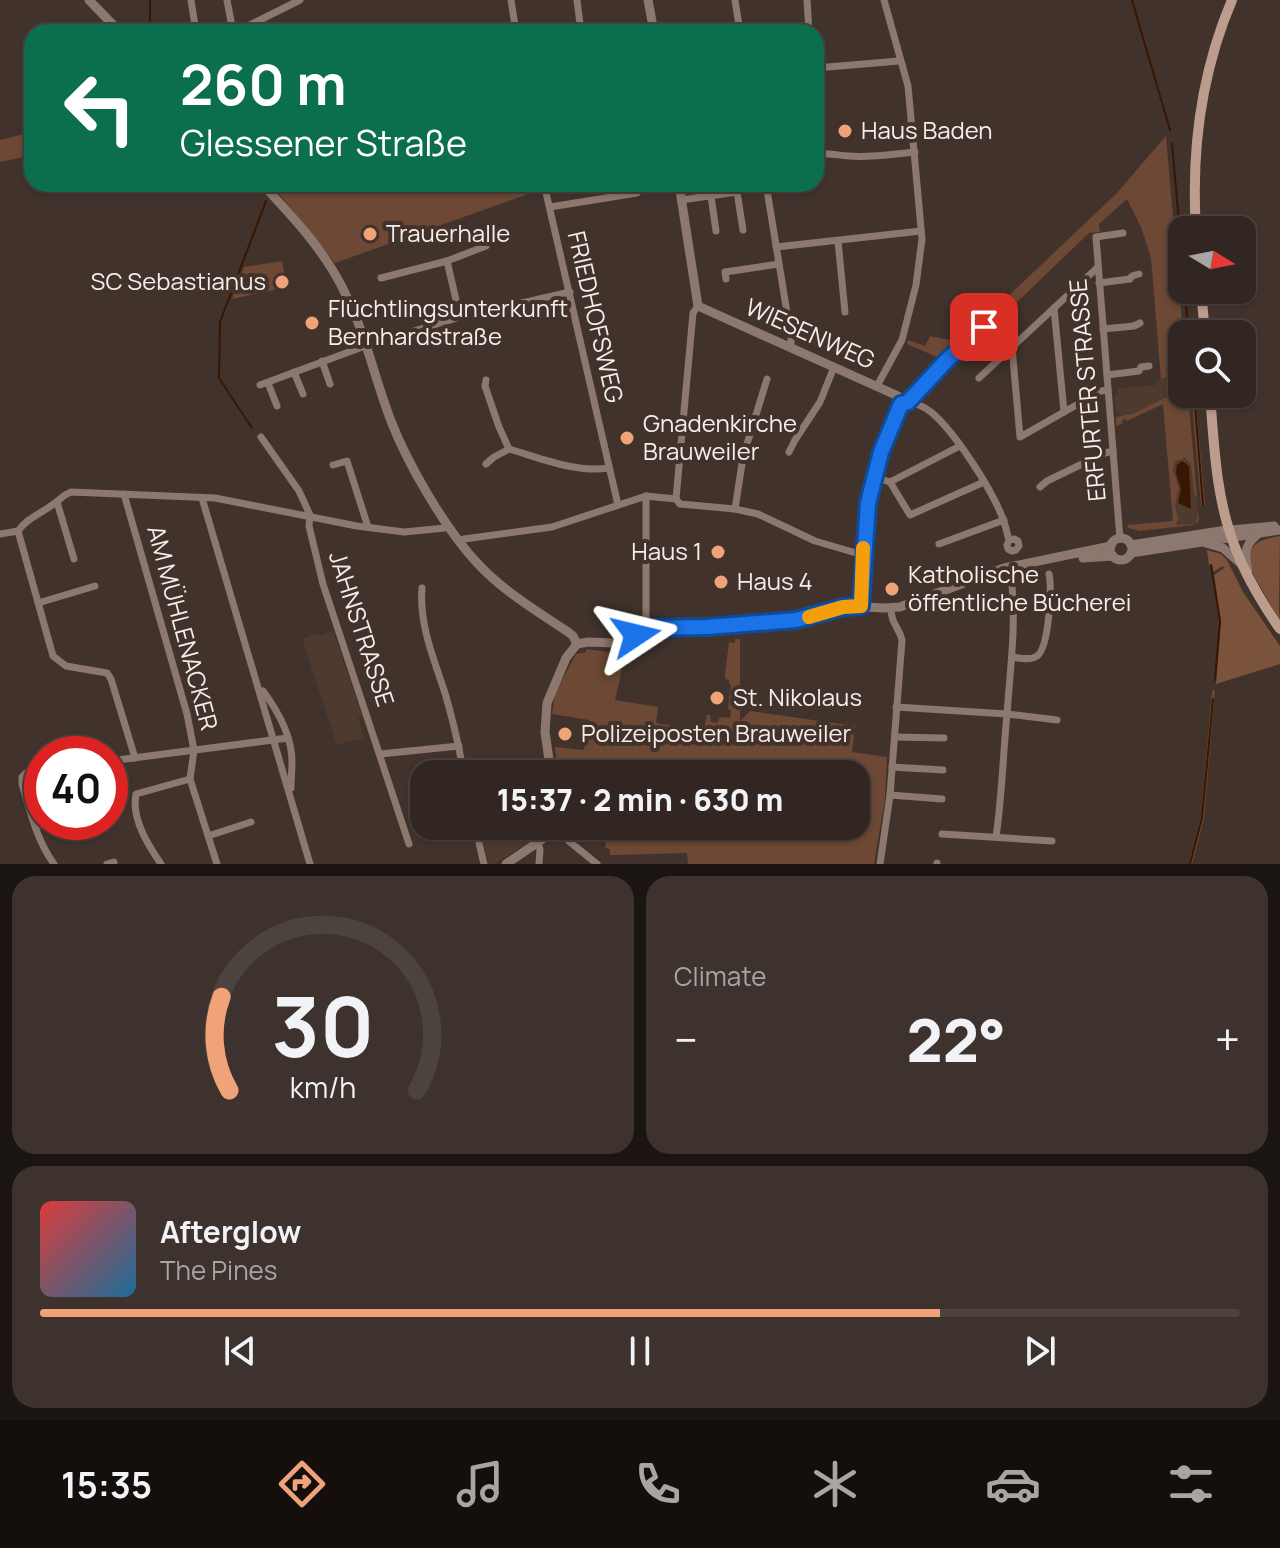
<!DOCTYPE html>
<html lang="en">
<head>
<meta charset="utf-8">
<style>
  body { margin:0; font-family:Manrope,sans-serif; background:#3d322e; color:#f1f3f6; height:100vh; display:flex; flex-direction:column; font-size:30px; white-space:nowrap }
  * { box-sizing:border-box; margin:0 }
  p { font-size:26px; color:#a8a5a5 }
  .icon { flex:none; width:44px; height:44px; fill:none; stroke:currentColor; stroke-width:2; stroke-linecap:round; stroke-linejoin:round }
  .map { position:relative; height:864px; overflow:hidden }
  .side { display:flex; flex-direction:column; gap:12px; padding:12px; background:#1b1512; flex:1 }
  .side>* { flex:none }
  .banner { position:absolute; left:24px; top:24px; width:800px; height:168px; border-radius:24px; box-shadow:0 2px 6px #0004,0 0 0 2px #4c433f; background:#0b6e4f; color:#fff; overflow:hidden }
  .needle { width:52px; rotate:100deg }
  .tools { position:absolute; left:1168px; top:216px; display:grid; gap:16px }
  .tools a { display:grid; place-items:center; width:88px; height:88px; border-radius:16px; background:#312621; box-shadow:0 2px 6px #0004,0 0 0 2px #4c433f; font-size:40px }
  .speed { position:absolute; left:24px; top:736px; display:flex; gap:16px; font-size:40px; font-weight:700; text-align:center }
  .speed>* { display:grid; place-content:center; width:104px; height:104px; border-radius:50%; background:#312621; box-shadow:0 2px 6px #0004,0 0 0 2px #4c433f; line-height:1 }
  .speed .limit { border:12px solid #d22; background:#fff; color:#111 }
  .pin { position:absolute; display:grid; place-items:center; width:68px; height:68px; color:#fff; margin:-34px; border-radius:16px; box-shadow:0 4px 12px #0006 }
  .me { position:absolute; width:88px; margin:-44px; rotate:80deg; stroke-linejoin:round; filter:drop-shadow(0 0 6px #0008) }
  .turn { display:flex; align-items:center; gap:28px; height:168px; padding:0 24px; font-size:36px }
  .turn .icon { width:104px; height:104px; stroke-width:2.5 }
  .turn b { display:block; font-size:56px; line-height:68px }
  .big { font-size:60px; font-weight:800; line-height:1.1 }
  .side .tile { flex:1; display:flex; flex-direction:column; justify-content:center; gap:12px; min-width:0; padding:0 28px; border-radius:24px; background:#3d322e }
  .side .dial { align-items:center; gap:0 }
  .dial svg { height:208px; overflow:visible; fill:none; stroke:#4c433f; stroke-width:7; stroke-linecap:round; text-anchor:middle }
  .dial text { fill:#f1f3f6; stroke:none }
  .song { display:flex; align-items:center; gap:24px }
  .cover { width:96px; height:96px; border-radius:12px; background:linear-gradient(135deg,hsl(0 70% 55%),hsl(200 70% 35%)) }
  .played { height:8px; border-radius:4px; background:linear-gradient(90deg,#f0a279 75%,#4c433f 75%) }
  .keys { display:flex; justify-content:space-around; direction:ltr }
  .heat { display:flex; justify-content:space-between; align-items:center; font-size:44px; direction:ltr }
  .side .tiles { flex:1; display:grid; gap:12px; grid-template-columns:1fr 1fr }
  .tile:last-child { grid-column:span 2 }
  .trip { position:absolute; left:410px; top:760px; width:460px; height:80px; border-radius:24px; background:#312621; box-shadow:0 2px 6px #0004,0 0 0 2px #4c433f; font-weight:800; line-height:80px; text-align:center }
  .tabs { display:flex; height:128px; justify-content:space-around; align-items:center; background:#140f0d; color:#a8a5a5 }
  .tabs .icon { width:56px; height:56px }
  .tabs .active { color:#f0a279 }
  .tabs b { font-size:36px; color:#f1f3f6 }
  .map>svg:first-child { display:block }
</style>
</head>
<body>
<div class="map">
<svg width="1280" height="864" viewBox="0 0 1280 864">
  <rect width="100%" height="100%" fill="#41332c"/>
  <g fill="#4e3a2f">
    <polygon points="1172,376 1173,394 1132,414 1120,416 1120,413 1116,413 1115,395 1118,394 1118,388 1156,385 1161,379"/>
    <polygon points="1180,459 1187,459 1191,464 1194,494 1197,497 1198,508 1197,520 1194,524 1176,525 1175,505 1178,484 1173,469 1175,463"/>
    <polygon points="333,630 362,716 358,718 364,738 337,745 302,639 318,633 320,636"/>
    <polygon points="480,826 548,826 545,832 540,835 494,864 489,864"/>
  </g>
  <g fill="#6d4834">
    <polygon points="32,132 32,155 0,162 0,140"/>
    <polygon points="1166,136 1183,334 1182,394 1188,394 1197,497 1194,494 1191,464 1185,458 1176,461 1173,469 1179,488 1175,505 1178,519 1176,525 1194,524 1197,520 1198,508 1199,521 1193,525 1140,531 1128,528 1127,525 1173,521 1163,404 1127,421 1125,419 1122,421 1123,423 1116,426 1116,417 1132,414 1173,394 1171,376 1161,379 1151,258 1141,227 1127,199 1099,224 1100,232 1089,233 992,326 985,318 1116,194"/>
    <polygon points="271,184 541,184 542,189 335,263"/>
    <polygon points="282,261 287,287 232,299 244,267"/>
    <polygon points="930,336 955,341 937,357 907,344 908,340 925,346"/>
    <polygon points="1191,394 1195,394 1205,505 1201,505"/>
    <polygon points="735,639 740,639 740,721 750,711 855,726 852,752 887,757 885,799 874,864 688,864 687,853 614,855 610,855 610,849 605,848 608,826 856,826 856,774 558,774 555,747 584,750 589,720 552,714 555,693 576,654 586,652 586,649 623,654 627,648 615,700 658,707 656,723 681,727 681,731 692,733 693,727 704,729 707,715 710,715 711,722 717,723 720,717 730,718 731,710 728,709 731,685 729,684 729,680 725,679 725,674 729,642 735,643"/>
    <polygon points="1215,689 1204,819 1192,864 1189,864 1201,818 1212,691"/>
  </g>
  <g fill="#7b523c">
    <path d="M1280,536L1279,609L1280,621L1255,578L1247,558C1255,539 1262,540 1280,536Z"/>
    <polygon points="1207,550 1221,554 1227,560 1243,592 1280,646 1280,664 1216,684 1221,621 1214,575 1224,568 1223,566 1213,572 1212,565 1209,565"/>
  </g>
  <polygon fill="#391601" points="1182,461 1189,466 1191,509 1178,503 1181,489 1176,473 1177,465"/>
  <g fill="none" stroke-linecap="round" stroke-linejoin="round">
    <g stroke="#391601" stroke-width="2">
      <polyline points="150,0 150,32"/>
      <polyline points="1132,0 1170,130"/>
      <polyline points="1172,143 1180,234"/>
      <polyline points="1180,240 1182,258"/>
      <polyline points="1185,290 1188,333"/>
      <polyline points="1194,394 1203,505"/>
      <polyline points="252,428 219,378 220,322 266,201"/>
      <polyline points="1211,565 1220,621 1215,680"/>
      <polyline points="1190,864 1202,818 1213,699"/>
    </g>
    <g stroke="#8c786e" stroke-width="7">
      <polyline points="191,0 196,32"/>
      <polyline points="227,0 233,32"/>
      <polyline points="511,0 516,32"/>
      <polyline points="577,0 581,32"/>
      <polyline points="735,0 740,32"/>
      <polyline points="807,0 809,32"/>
      <polyline points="236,32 300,0"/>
      <polyline points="816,68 899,61"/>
      <path d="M816,154C829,153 836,155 849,156C870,158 893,154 915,152"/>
      <polyline points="544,184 618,505"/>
      <polyline points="766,184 791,337 791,348"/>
      <polyline points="711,196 716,231"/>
      <polyline points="681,200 737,192 743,230"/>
      <polyline points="550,207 637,193"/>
      <polyline points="838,241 845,312"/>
      <polyline points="776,247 921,231"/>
      <polyline points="447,261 486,246"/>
      <polyline points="381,278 447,261 460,317"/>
      <polyline points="726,279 725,272 779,264"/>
      <polyline points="1099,283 1130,279 1132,276 1139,274"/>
      <polyline points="1054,308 1064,412"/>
      <polyline points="1103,329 1134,326 1140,323"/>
      <polyline points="1012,347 1020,437 1101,391 1108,390"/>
      <polyline points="322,361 330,384"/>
      <polyline points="294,372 303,394"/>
      <polyline points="1107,375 1139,371 1141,367 1149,366"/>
      <polyline points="979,378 1097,268"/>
      <path d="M486,380L485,386L499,427L509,449C540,458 576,473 608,468"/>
      <polyline points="268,383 277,406"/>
      <polyline points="260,385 365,346 460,317 570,292"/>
      <polyline points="877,386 902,340 916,285 922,239 908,86 884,0"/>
      <polyline points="908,402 946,361 984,327"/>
      <path d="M901,404C912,401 922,405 931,412C955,432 994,492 1004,522C1006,527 1007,534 1009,540L1007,545L1008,549L1012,551L1016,550L1019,546L1018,541L1014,539L1009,540"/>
      <polyline points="261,437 299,491 310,515 309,526 323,584 409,844"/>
      <polyline points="789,452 795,440 820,402 834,367"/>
      <polyline points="486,464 494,457 509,449"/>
      <polyline points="333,465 347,461 368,527"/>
      <polyline points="874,477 890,482 960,446"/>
      <polyline points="890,482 910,515 984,482"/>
      <polyline points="1040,487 1047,481 1105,453 1113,451"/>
      <polyline points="124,494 187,714 194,750 190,779 217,864"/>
      <polyline points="646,496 646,628"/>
      <polyline points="202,498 310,864"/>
      <polyline points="676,499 693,313 698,306"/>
      <polyline points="57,502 74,559"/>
      <polyline points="735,509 743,457 767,379"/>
      <polyline points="18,531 53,656 66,666 107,673 111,679 135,758"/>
      <path d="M0,534L18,531C27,518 42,513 55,503C61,499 63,495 71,492L215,498L357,526L404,532L445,528L449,526"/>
      <polyline points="1120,539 1096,237 1123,233"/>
      <polyline points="461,541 464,539 552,527 646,496 676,499 680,504 735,509 758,514 815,541 863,555"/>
      <polyline points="939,544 1004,520"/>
      <path d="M422,588C419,625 434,659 445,693C453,720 459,747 464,774"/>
      <polyline points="38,603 95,586"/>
      <path d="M1012,657C1020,658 1030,661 1037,656C1049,648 1052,588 1049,574"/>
      <path d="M263,691C278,711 292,736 292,762C292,770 291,779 291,788"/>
      <polyline points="896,707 1007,714 1057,720"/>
      <polyline points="895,737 944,738"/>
      <polyline points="380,754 459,746"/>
      <polyline points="110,761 288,738"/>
      <polyline points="892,767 943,770"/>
      <path d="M42,770L26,773L22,777V784C30,811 37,841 54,864"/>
      <polyline points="890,795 942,799"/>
      <polyline points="475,826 484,864"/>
      <polyline points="36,827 53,822"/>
      <polyline points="554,829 597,864"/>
      <polyline points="942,834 1052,841"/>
      <polyline points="208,836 251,822"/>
      <path d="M996,837C1002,796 1003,755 1007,714C1010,671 1016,628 1012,585"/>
      <polyline points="538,844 540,849 539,864"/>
      <polyline points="107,864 114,862"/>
      <path d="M161,864C148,845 131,818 136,794L190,779"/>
      <path d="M880,864L890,795L902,640C899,627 891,624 891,608"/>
      <polyline points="937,864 937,863"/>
    </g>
    <g stroke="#8c786e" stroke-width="9">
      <polyline points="89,0 120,32"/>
      <polyline points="648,0 654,32"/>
      <path d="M262,184C294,218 326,252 346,295C366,335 375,380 391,421C408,465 447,532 480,566C505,592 538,612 568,632L573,636L577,644"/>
      <polyline points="679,184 698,306 898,396 901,404 881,452 868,503 861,606"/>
      <circle cx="1121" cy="549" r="11"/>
      <polyline points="1206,543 1223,548 1241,564"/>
      <polyline points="1131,545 1220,531 1274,526"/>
      <polyline points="1131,553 1280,530"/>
      <polyline points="1083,558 1113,556"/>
      <path d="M1248,572C1245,557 1243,546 1256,536"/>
      <polyline points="577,644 588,642 614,643 624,641 646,628 707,627 790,621 849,606 883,608 900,607 1004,568 1111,546"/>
      <polyline points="551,774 545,732 547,703 566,658 577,644"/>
      <polyline points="506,864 550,834 555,826"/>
    </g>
    <g stroke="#bc9c8c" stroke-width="10">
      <path d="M1196,230C1191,151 1201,73 1232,0"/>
      <polyline points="1201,290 1205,334"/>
      <path d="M1210,394C1214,445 1216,499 1235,547C1246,577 1262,603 1280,629"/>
    </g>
  </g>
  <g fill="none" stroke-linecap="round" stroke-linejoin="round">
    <defs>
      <polyline id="route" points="636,635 646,628 707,627 796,620 843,607 861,606 868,503 881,452 901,404 908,402 946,361 984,327"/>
    </defs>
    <use href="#route" stroke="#114b97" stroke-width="20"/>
    <use href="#route" stroke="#1a73e8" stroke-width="14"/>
    <polyline stroke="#f59e0b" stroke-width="14" points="809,617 843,607 861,606 863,548"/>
  </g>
  <g fill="#f0a279" stroke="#41332c" stroke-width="3">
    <circle cx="845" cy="131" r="8"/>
    <circle cx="370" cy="234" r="8"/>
    <circle cx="282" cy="282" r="8"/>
    <circle cx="312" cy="323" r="8"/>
    <circle cx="627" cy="438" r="8"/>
    <circle cx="718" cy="552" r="8"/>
    <circle cx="721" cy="582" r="8"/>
    <circle cx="892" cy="589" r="8"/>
    <circle cx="717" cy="698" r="8"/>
    <circle cx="565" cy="734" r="8"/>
  </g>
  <g text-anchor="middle" stroke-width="8" stroke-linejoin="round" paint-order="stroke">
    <g font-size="24" fill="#f7ede9" stroke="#41332c" text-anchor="start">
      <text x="861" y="139">Haus Baden</text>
      <text x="386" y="242">Trauerhalle</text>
      <text x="266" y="290" text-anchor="end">SC Sebastianus</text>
      <text x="328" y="317">Flüchtlingsunterkunft<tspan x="328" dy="28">Bernhardstraße</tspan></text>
      <text x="643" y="432">Gnadenkirche<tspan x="643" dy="28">Brauweiler</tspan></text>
      <text x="702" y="560" text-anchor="end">Haus 1</text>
      <text x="908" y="583">Katholische<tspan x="908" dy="28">öffentliche Bücherei</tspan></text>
      <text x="737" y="590">Haus 4</text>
      <text x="733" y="706">St. Nikolaus</text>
      <text x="581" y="742">Polizeiposten Brauweiler</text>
    </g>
    <g font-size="24" fill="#f7ede9" stroke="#41332c">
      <text transform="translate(595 317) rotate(77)" y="8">FRIEDHOFSWEG</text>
      <text transform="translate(810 334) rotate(24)" y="8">WIESENWEG</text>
      <text transform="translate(1088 390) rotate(-95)" y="8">ERFURTER STRASSE</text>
      <text transform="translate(182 628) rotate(75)" y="8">AM MÜHLENACKER</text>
      <text transform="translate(361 629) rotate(72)" y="8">JAHNSTRASSE</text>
    </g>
  </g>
</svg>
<div class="tools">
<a><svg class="needle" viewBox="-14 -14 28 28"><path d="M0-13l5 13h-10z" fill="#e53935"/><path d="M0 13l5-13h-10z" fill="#a8a5a5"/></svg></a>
<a><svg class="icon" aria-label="search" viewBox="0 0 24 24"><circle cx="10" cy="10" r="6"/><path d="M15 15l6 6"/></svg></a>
</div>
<div class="speed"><div class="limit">40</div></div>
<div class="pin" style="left:984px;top:327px;background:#d93025"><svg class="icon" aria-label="arrive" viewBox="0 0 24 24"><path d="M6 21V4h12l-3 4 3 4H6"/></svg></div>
<svg class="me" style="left:636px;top:635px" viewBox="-20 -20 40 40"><path d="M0-17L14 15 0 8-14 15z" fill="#1a73e8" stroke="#fff" stroke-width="4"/></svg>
<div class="trip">15:37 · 2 min · 630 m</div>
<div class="banner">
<div class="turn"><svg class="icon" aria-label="left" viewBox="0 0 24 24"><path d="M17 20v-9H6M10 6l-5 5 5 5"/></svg><div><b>260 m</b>Glessener Straße</div></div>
</div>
</div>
<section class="side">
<div class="tiles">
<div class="tile dial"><svg viewBox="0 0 100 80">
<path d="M14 69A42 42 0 1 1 86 69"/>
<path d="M14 69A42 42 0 0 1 11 33" stroke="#f0a279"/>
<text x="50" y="56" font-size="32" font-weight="700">30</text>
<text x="50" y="72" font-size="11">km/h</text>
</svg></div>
<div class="tile"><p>Climate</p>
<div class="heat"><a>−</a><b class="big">22°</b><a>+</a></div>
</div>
<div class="tile">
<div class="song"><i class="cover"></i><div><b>Afterglow</b><p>The Pines</p></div></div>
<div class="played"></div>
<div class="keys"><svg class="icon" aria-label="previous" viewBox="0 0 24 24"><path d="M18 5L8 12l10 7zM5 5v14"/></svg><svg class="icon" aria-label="pause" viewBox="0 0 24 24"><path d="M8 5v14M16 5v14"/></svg><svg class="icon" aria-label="next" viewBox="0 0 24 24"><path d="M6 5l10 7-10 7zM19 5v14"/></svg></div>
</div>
</div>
</section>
<nav class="tabs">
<b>15:35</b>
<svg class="icon active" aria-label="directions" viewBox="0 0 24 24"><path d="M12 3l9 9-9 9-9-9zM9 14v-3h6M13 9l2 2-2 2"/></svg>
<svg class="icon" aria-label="music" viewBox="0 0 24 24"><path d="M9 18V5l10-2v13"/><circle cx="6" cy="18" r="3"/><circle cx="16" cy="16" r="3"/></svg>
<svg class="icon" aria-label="phone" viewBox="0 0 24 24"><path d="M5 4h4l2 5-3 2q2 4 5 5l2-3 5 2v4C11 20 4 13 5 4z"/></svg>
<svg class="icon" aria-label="climate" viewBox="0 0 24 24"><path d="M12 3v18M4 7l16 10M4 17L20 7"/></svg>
<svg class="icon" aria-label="car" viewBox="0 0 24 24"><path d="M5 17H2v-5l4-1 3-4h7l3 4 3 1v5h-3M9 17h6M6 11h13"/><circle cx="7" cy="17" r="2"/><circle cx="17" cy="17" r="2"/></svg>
<svg class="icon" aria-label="filters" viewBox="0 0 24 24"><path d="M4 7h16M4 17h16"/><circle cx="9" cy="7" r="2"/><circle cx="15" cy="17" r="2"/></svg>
</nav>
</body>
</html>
